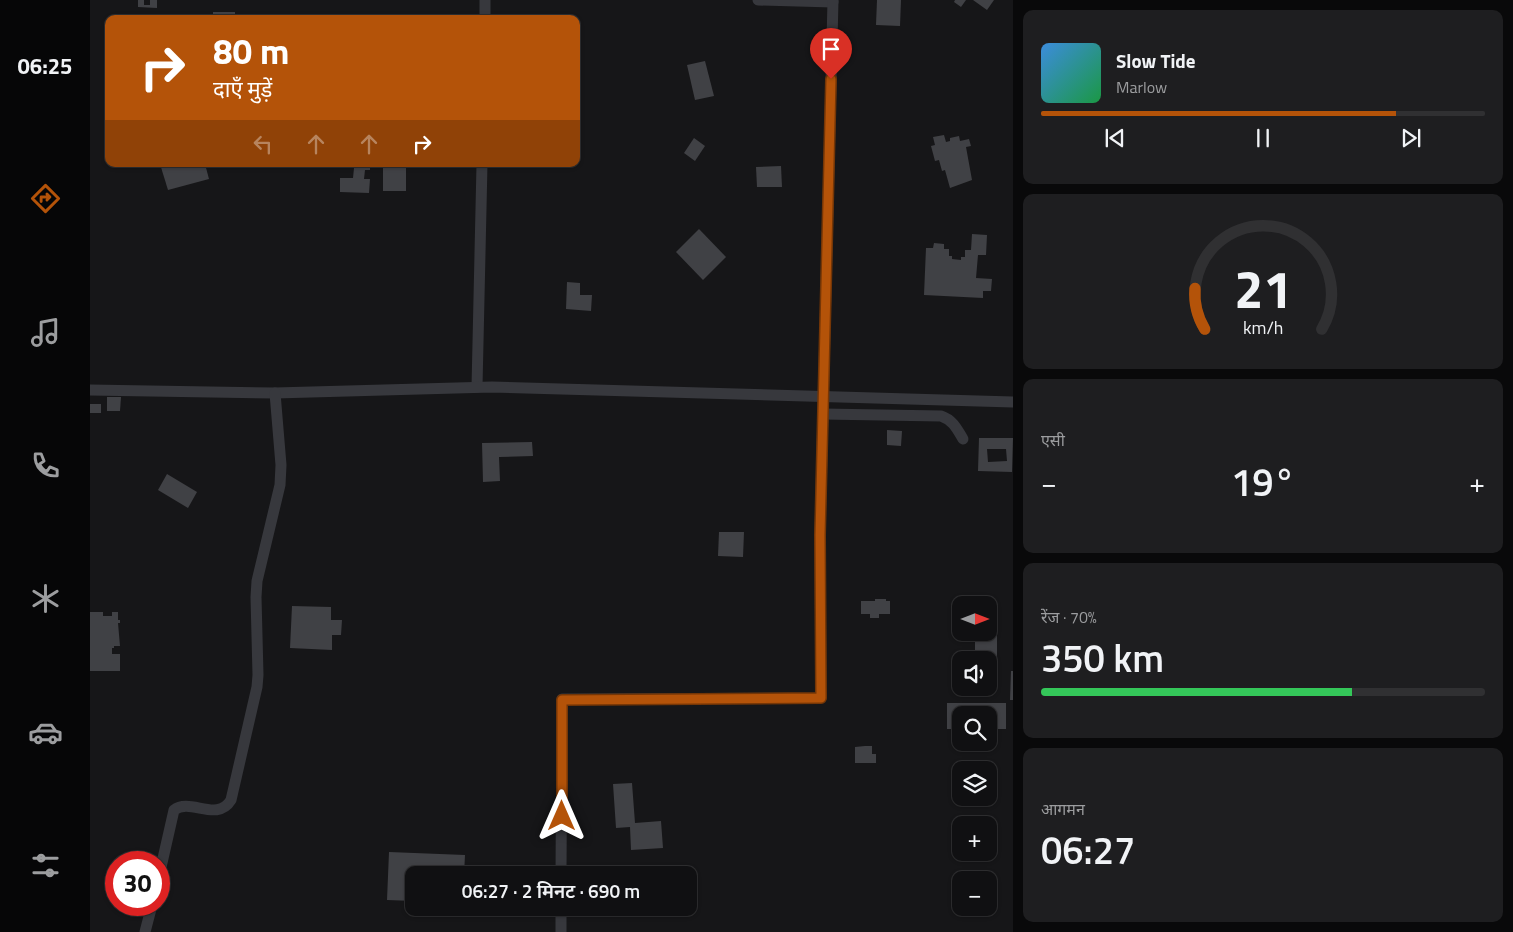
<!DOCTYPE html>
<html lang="hi">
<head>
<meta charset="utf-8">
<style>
  body { margin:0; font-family:"Titillium Web","Noto Sans Devanagari",sans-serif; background:#1e1e20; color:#f1f3f6; height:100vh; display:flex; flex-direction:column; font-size:19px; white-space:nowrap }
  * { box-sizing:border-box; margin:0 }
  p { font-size:16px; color:#9c9d9f }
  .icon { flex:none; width:28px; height:28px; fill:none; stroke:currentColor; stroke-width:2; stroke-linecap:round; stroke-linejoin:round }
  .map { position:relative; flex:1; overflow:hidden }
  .side { display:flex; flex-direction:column; gap:10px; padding:10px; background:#09090a; width:500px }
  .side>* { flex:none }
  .top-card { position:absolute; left:15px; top:15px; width:475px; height:152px; border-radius:10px; box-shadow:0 1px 4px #0004,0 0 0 1px #303032; background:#b45309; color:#fff; overflow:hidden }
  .needle { width:32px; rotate:90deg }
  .fabs { position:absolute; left:862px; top:596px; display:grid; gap:10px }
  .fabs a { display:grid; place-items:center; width:45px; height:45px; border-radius:10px; background:#101012; box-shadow:0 1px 4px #0004,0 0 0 1px #303032; font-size:25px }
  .speed { position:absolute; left:15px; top:851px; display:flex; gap:10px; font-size:25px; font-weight:700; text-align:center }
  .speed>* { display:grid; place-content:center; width:65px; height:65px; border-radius:50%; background:#101012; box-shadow:0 1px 4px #0004,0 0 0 1px #303032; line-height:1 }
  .speed .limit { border:8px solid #d22; background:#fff; color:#111 }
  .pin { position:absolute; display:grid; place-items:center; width:42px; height:42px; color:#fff; margin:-51px -21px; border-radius:50% 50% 50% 0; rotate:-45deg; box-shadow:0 0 5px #0007 }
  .pin .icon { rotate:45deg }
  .me { position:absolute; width:55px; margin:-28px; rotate:0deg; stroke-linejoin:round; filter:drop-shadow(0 0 4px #0008) }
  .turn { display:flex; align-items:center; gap:18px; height:105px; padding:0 25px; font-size:22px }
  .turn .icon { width:65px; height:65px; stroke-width:2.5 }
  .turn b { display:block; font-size:35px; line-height:42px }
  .lanes { display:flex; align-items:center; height:48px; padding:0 25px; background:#0003; justify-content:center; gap:25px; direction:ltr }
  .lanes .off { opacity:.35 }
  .big { font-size:38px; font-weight:600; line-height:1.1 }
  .side .widget { flex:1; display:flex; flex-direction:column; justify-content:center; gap:8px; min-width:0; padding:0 18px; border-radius:10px; background:#1e1e20 }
  .side .dial { align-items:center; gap:0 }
  .dial svg { height:130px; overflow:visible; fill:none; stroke:#303032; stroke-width:7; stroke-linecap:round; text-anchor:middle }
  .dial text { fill:#f1f3f6; stroke:none }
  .song { display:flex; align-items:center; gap:15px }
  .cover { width:60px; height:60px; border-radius:8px; background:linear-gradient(135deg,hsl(210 70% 55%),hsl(140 70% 35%)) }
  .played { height:5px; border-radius:2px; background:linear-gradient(90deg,#b45309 80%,#303032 80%) }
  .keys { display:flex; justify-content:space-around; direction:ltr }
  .heat { display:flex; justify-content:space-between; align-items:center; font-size:28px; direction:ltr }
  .charge { height:8px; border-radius:4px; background:linear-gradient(90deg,#34c759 70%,#303032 0) }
  .trip { position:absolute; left:315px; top:866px; width:292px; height:50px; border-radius:10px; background:#101012; box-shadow:0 1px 4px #0004,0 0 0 1px #303032; font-weight:600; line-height:50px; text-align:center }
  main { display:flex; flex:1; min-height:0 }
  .dock { display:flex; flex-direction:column; width:90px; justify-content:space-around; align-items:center; background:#060607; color:#9c9d9f }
  .dock .icon { width:35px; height:35px }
  .dock .on { color:#b45309 }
  .dock b { font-size:22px; color:#f1f3f6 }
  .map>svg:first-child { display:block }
</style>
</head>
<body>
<main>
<nav class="dock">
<b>06:25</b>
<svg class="icon on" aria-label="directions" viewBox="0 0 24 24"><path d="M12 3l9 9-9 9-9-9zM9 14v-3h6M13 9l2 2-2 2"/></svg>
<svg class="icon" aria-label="music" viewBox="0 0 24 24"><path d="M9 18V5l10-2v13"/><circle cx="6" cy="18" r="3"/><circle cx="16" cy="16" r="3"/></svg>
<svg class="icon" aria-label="phone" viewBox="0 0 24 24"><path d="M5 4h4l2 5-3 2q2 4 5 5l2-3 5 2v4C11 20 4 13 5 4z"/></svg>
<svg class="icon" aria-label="climate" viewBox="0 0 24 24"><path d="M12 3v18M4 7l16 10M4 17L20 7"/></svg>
<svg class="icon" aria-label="car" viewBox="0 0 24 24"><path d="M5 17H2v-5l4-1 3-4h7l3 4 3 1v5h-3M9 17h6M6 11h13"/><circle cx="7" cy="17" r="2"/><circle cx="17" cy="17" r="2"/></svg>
<svg class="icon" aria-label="filters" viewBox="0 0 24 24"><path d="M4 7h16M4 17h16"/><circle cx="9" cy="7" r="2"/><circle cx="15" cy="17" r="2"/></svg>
</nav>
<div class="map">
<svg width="923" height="932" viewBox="0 0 923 932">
  <rect width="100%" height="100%" fill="#161618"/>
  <g fill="#404145" fill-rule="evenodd">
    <polygon points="48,0 54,0 54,5 60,5 60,0 67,0 67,8 48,7"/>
    <polygon points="787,0 811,0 810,26 786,25"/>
    <polygon points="865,0 876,0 871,7 864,2"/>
    <polygon points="883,0 904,0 897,10"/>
    <rect x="123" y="12" width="22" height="7"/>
    <polygon points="615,61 624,96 605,100 597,65"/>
    <polygon points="854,135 856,142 860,141 860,138 869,136 870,141 879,139 881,146 876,147 882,180 860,188 855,170 852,171 849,160 845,161 841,146 845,145 843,137"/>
    <polygon points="604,138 615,146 605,161 594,153"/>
    <polygon points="70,164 115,164 119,179 78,190"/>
    <polygon points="251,164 280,164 280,170 275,170 274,179 280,179 279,193 250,192 250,178 263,178 264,168 251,168"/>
    <rect x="293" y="164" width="23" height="27"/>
    <polygon points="691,166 692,187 667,187 666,167"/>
    <polygon points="609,229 636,257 613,280 586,252"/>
    <polygon points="882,234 897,235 896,255 888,255 886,278 902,279 901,291 893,291 893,298 834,295 836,248 843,248 844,243 854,244 854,249 859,249 859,256 862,256 862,259 871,260 871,257 875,257 875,250 881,250"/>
    <polygon points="477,282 490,283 490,295 502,295 501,311 476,309"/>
    <polygon points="17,397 31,397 30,411 17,411"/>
    <rect x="0" y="404" width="11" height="9"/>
    <polygon points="797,430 812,431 811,446 797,445"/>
    <path d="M889,438H923L922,472L888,471ZM897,449H916L917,461L898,462Z"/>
    <polygon points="442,442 443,456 409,457 410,481 393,482 392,443"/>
    <polygon points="77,474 107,492 98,508 68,490"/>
    <polygon points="629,532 654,532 653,557 628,556"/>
    <polygon points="785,599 796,599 796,601 800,601 800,614 789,614 789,618 780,618 780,614 771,614 771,601 785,601"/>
    <polygon points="202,606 241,607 241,620 252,620 251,635 242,635 242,650 200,648"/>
    <polygon points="0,612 13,612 13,616 22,616 22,612 28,612 28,620 30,620 30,623 28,623 30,646 24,646 24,648 22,648 22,654 30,654 30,671 0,671"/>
    <polygon points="899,623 907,623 907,657 885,657 885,632 899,632"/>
    <polygon points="921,671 923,671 923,700 920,700"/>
    <polygon points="857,703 916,703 916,729 899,729 899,715 871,715 871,729 857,729"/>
    <polygon points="775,746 782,746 782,754 786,754 786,763 765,763 765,747"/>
    <polygon points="542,783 545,823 571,821 573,848 541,850 540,827 526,828 523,784"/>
    <polygon points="299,852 375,855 374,875 324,875 324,901 297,900"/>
  </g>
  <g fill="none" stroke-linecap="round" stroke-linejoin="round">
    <g stroke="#37383d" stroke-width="11">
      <polyline points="668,0 743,2"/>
      <polyline points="395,19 395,0"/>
      <polyline points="387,387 392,164"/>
      <polyline points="0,390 185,393 402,387 923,402"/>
      <path d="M733,414L851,416C863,420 867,429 873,439"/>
      <polyline points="471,875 472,699 731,698 730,535 743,0"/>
      <path d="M69,876L84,810C100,797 127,823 141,800L167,687L168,675L166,597L167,581L190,485L191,465L185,393"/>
      <polyline points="55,932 62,905"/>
      <polyline points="471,932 471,908"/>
    </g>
  </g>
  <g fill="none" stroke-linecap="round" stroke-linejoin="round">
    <defs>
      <polyline id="route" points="472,816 472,700 731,698 730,535 741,79"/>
    </defs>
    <use href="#route" stroke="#753606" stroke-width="12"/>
    <use href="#route" stroke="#b45309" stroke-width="9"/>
  </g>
</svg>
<div class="fabs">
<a><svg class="needle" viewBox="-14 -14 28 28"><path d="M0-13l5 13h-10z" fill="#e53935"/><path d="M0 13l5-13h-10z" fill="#9c9d9f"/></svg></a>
<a><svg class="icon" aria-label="sound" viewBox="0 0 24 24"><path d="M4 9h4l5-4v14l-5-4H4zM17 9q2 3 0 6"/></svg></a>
<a><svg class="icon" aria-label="search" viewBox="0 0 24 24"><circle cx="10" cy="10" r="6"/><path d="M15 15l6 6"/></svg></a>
<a><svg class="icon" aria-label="layers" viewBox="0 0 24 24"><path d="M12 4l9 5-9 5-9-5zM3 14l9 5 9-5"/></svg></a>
<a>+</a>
<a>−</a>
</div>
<div class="speed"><div class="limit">30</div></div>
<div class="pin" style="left:741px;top:79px;background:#d93025"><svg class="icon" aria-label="arrive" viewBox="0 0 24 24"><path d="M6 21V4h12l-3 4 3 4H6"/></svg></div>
<svg class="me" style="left:472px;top:816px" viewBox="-20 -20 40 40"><path d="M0-17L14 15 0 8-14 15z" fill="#b45309" stroke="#fff" stroke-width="4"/></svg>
<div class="trip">06:27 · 2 मिनट · 690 m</div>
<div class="top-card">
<div class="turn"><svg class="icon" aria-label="right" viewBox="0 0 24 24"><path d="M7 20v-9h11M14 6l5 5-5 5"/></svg><div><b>80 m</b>दाएँ मुड़ें</div></div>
<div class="lanes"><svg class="icon off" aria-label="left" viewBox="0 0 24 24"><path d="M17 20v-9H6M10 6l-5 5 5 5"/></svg><svg class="icon off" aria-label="ahead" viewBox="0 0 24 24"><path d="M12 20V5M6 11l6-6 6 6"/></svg><svg class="icon off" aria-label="ahead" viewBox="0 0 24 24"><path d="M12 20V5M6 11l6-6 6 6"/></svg><svg class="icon" aria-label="right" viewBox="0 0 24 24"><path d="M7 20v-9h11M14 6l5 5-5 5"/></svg></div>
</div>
</div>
<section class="side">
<div class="widget">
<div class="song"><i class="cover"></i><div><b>Slow Tide</b><p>Marlow</p></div></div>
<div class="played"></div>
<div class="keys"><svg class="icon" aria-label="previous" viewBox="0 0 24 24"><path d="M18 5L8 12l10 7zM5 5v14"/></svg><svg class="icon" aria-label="pause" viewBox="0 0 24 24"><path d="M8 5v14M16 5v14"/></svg><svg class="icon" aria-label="next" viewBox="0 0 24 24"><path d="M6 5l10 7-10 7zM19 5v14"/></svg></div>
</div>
<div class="widget dial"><svg viewBox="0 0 100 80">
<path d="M14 69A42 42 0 1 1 86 69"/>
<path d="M14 69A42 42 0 0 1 8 44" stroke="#b45309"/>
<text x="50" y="56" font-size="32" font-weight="700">21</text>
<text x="50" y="72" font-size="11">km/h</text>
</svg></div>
<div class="widget"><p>एसी</p>
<div class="heat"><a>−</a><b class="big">19°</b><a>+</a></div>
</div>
<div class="widget"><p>रेंज · 70%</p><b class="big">350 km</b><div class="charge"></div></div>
<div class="widget"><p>आगमन</p><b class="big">06:27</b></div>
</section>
</main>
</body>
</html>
